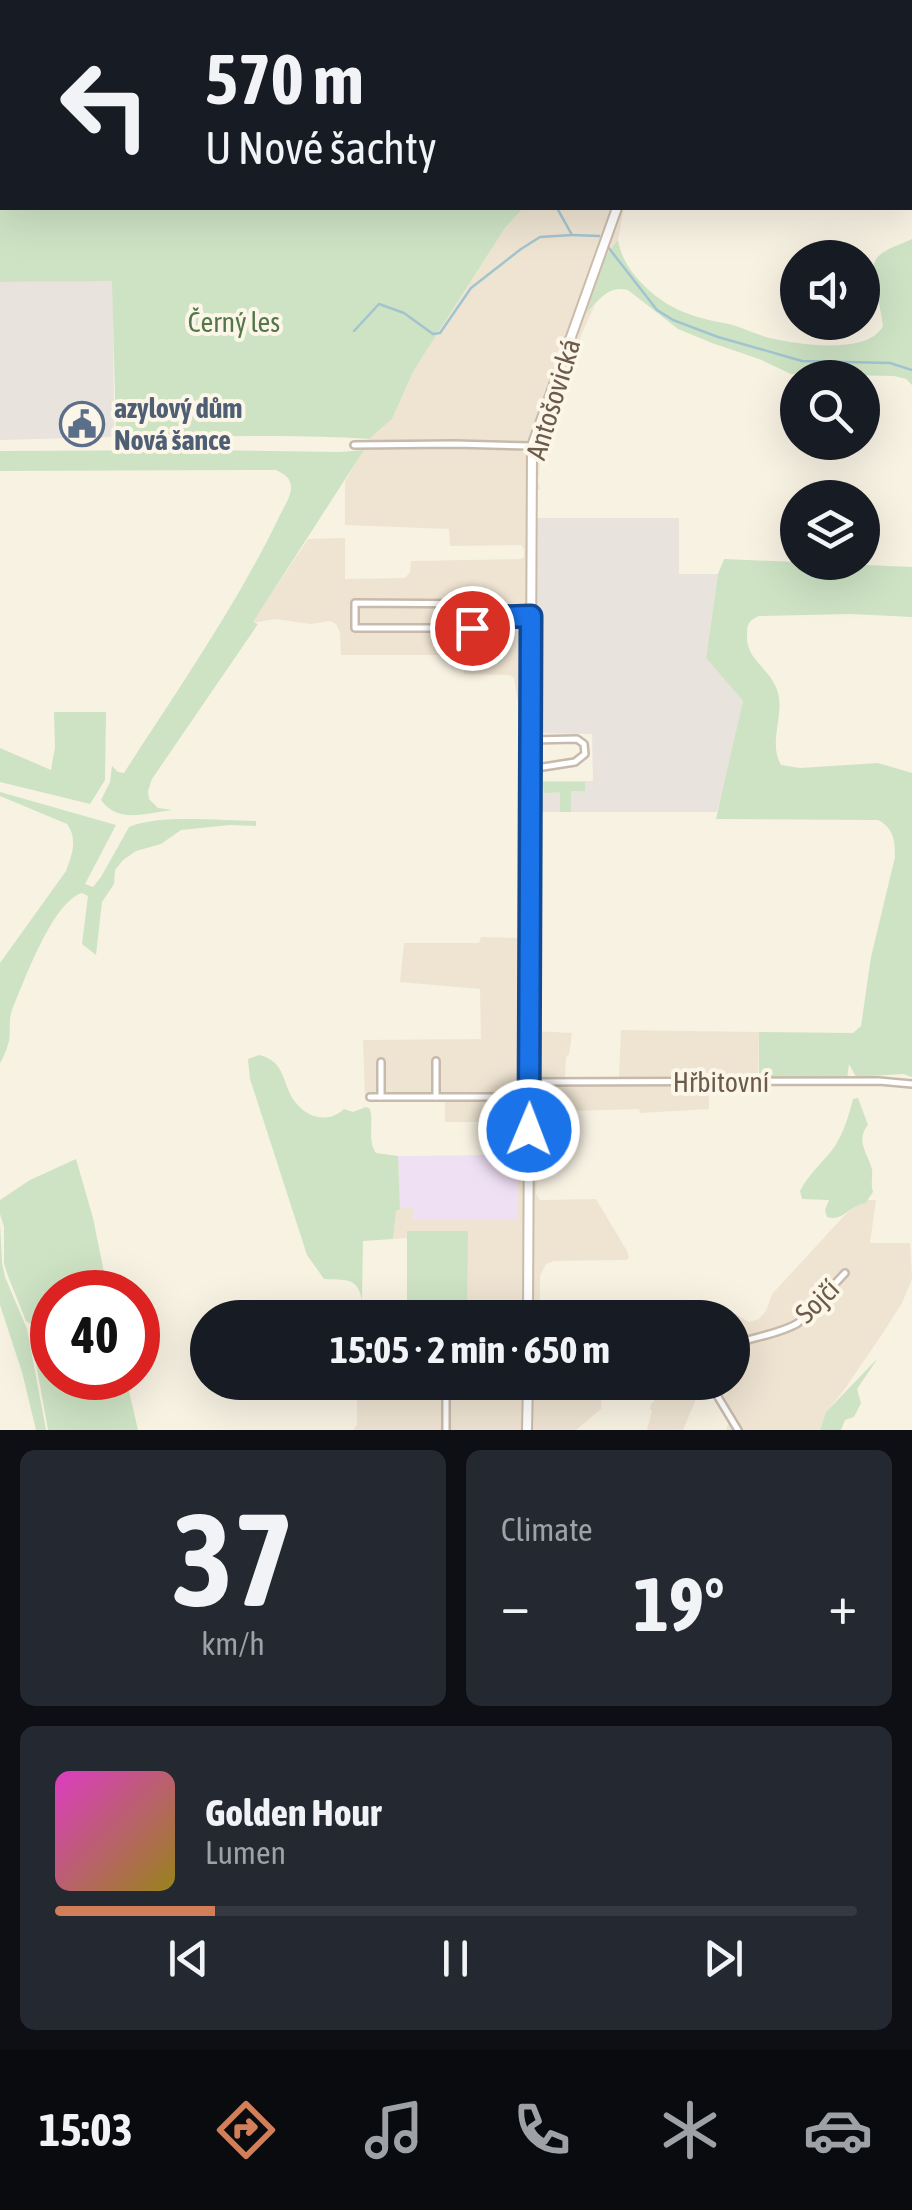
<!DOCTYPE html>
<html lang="en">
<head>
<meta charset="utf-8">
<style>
  body { margin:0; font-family:"Asap Condensed",sans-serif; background:#242831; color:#f1f3f6; height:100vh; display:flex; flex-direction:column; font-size:38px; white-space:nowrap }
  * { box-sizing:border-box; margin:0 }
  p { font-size:32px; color:#9ea1a6 }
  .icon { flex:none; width:55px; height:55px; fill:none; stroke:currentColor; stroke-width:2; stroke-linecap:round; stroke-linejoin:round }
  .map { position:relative; height:1430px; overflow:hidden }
  .side { display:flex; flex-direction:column; gap:20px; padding:20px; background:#0d0f14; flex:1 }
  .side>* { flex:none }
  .banner { position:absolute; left:0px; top:0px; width:912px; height:210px; box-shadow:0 10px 40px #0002; background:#171b24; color:#f1f3f6; overflow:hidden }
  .buttons { position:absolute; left:780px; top:240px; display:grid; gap:20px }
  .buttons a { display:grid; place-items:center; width:100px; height:100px; border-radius:50%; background:#171b24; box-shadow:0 10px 40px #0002; font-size:50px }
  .speed { position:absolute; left:30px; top:1270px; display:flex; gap:20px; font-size:50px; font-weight:700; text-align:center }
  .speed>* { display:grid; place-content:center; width:130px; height:130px; border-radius:50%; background:#171b24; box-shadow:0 10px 40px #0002; line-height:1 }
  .speed .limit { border:15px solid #d22; background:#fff; color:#111 }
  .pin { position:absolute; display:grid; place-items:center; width:85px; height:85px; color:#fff; margin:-42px; border:5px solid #fff; border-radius:50%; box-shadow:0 2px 10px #0007 }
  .me { position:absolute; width:110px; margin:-55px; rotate:1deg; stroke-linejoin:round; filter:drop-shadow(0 0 8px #0008) }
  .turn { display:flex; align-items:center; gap:35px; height:210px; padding:0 40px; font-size:45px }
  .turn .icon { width:130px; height:130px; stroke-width:2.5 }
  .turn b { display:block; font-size:70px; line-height:85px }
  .big { font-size:75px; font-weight:700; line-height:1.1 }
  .side .tile { flex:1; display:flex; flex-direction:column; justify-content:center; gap:15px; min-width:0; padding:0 35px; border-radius:15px; background:#242831 }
  .side .dial { align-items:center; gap:0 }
  .dial b { font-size:130px; line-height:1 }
  .song { display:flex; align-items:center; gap:30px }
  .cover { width:120px; height:120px; border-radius:15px; background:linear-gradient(135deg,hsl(310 70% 55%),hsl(50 70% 35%)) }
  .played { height:10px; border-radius:5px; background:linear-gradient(90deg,#d27e58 20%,#363941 20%) }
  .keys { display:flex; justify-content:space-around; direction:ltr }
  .heat { display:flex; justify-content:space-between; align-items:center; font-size:55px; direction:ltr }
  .side .tiles { flex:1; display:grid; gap:20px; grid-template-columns:1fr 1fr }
  .tile:last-child { grid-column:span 2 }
  .trip { position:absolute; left:190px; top:1300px; width:560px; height:100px; border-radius:50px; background:#171b24; box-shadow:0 10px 40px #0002; font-weight:700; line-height:100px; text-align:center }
  .menu { display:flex; height:160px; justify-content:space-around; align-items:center; background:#090b0e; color:#9ea1a6 }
  .menu .icon { width:70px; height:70px }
  .menu .on { color:#d27e58 }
  .menu b { font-size:45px; color:#f1f3f6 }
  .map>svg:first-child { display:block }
</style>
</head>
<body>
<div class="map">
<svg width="912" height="1430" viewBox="0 0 912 1430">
  <rect width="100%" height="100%" fill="#f8f2e3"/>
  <g fill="#efe4d2">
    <polygon points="523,208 624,208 618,240 605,256 589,311 595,305 582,333 540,461 538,482 540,489 536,489 535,518 535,733 518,732 518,703 514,678 510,675 464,674 463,655 341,655 340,633 336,624 330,621 311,624 275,619 252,623 308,539 345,538 345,579 405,578 410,572 411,561 520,559 524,557 524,549 521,545 450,546 449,529 345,525 345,482 369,439 392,419 414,370 505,228"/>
    <polygon points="537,935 535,1031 572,1033 569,1054 566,1057 565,1077 619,1077 621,1030 759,1032 758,1085 709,1086 709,1109 640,1113 639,1109 535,1112 539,1147 536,1194 540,1200 596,1199 627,1251 629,1258 626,1260 554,1261 546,1264 540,1276 540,1317 407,1317 407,1238 393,1239 396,1210 400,1208 398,1156 515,1155 515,1122 445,1122 445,1099 365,1100 363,1040 481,1039 480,989 400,982 404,943 479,943 481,937 519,938"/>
    <polygon points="867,1200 876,1200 870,1243 910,1243 912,1279 902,1303 883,1333 842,1393 826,1412 820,1430 726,1430 730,1418 713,1392 702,1385 683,1430 647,1430 652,1411 650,1409 651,1404 665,1389 663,1383 732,1382 732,1318 726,1317 732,1312 749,1322 759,1319 766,1311 772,1294 844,1216 856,1205 865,1204"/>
    <polygon points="357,1383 607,1383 602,1390 601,1409 576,1430 353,1430 357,1425"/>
  </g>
  <g fill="#e8e3dd">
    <polygon points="113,280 114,437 0,440 0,282"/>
    <polygon points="535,518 679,518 679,574 718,574 706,658 743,701 728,773 717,812 540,812 536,810 535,781 593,781 592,734 535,733"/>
  </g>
  <polygon fill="#efe0f4" points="398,1156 518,1156 518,1219 413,1219 413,1208 400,1208"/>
  <g fill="#cee3c4">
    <path d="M0,0H648L647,2H2V208H523L505,228L414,370L392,419L369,439C286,433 203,438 119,437L116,434L112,281L0,282Z"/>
    <path d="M912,239V385L906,379L894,376L791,374L759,359L712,343L678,329L628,290C608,285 599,300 586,314L605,256L618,240C622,267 646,291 669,305C688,316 708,320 729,324C741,327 753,333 766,337C793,344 868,356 883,326L873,267C877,249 897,247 912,239Z"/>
    <path d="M204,450L340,452L364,450L253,622L258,624L152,779L148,791L149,799L158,808L172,810C146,813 118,824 101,800L110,782L112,766L118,772L124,773C178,689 237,605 280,515C284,507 292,495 291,486C290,477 284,474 276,470L0,471V451Z"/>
    <path d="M724,559L912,567V617L850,614L759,616C750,620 747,623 747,633C745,659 767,666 776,687C787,712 767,741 781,765L800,768L878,763L912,773V1077L903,1074L856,1077L849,1064L847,1079H759V1032L853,1033L861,1026L871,957L895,857C895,841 894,828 878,820L716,819L743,701L706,658L718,574Z"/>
    <polygon points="54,712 106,712 105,780 90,804 0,782 0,748 51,770 55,747"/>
    <polygon points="543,782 585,782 585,791 571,791 571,812 560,812 560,792 544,793"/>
    <path d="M0,792L116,825L85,884L93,887L101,877L129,827C160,814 221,821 256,821V826L230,825L181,830L161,844L136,851L123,860L115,870L114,884L102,902L96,955L82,944L88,896L82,893C52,902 24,982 12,1010C8,1020 11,1031 9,1041C7,1049 4,1056 0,1063V963L66,871C72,855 78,839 67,824L0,796Z"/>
    <path d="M259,1055C287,1061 282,1087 296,1103C309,1119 329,1123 344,1109L353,1112L366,1107L370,1109C374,1124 367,1140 376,1153L398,1156L400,1209L396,1211L393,1239L363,1241L362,1300C357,1275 344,1281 324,1279L307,1255L250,1079L248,1059Z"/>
    <path d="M858,1098L868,1125C856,1139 866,1151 871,1166C874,1174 870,1183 873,1192L865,1204C849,1204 845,1222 827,1217L825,1210L829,1200L802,1199L800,1191C809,1173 824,1162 835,1146C844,1132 849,1115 853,1099Z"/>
    <polygon points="76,1159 93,1218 108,1292 52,1292 52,1378 126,1378 138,1430 48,1430 34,1352 34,1344 42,1335 42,1331 26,1321 8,1276 4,1264 4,1227 0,1214 0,1200 30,1180"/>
    <polygon points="0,1222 2,1263 5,1277 27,1329 46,1430 36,1430 22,1372 0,1305"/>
    <polygon points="407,1231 468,1231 467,1317 407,1317"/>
    <polygon points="878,1358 857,1389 861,1403 854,1417 845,1420 841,1430 820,1430 826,1412"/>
  </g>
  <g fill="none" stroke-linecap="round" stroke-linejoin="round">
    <g stroke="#a2c4cf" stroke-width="2.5">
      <polyline points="297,0 300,2"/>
      <polyline points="17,2 18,0"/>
      <polyline points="105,2 117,0"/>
      <polyline points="0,28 2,24"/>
      <polyline points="0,38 2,38"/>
      <polyline points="0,56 2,53"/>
      <polyline points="557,208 572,235 599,236"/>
      <polyline points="608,247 657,310 673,320 718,337 802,361 890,363 912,370"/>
      <polyline points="354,331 379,304 404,313 433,334 440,333 471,288 521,249 540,237 572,235"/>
    </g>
    <defs>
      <g id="street">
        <polyline points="354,445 455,444 531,446"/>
        <polyline points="495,617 494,628 355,628 355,603 494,604 495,617 531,617"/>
        <polyline points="530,769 575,762 585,754 584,744 577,739 530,740"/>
        <polyline points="436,1061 436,1097"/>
        <polyline points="529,1082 879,1081 912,1084"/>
        <polyline points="370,1097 529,1097"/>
        <polyline points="381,1097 381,1062"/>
        <path d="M732,1345C753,1337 780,1334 798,1323L845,1273"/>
        <polyline points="699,1382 715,1392 738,1430"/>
        <polyline points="446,1430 446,1382"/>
      </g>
      <g id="secondary">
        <polyline points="690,2 690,0"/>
        <polyline points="528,1318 532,446 617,208"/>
        <polyline points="527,1430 528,1382"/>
      </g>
    </defs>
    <use href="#street" stroke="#c7baac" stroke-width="10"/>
    <use href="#secondary" stroke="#cabbaa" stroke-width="12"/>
    <use href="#street" stroke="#fff" stroke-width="5"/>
    <use href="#secondary" stroke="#fff" stroke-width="8"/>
  </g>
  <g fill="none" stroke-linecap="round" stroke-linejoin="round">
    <defs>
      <polyline id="route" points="472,628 494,628 495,617 531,616 529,1130"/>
    </defs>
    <use href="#route" stroke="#114b97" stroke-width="25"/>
    <use href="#route" stroke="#1a73e8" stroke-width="18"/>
  </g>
  <defs>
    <symbol id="civic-ring" viewBox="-11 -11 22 22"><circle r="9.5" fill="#fcf6e8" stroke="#5c6f8a" stroke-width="1.5"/><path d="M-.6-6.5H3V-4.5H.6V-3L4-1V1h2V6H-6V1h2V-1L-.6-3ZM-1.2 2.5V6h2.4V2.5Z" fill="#5c6f8a"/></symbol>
  </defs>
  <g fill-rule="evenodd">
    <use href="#civic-ring" x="57" y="399" width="50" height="50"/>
  </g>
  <g text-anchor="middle" stroke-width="8" stroke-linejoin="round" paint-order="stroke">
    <g font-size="28" fill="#537749" stroke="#fcf6e8">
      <text x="234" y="332">Černý les</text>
    </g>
    <g font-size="28" fill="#6c5b4d" stroke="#fcf6e8">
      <text transform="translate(553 399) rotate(-73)" y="10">Antošovická</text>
      <text x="721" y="1092">Hřbitovní</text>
      <text transform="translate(817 1301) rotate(-45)" y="10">Sojčí</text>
    </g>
    <g font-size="28" font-weight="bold" fill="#4e5e75" stroke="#fcf6e8" text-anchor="start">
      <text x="114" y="418">azylový dům<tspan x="114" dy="32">Nová šance</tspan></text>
    </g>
  </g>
</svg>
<div class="buttons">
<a><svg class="icon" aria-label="sound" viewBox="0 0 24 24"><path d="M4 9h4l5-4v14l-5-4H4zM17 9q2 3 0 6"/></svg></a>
<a><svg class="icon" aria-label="search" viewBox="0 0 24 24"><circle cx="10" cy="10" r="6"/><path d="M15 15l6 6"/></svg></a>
<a><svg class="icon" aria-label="layers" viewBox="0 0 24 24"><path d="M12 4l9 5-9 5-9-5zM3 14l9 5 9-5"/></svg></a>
</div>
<div class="speed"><div class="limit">40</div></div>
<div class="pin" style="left:472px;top:628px;background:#d93025"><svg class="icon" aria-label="arrive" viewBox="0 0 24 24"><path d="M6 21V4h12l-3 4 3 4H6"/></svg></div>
<svg class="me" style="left:529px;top:1130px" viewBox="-20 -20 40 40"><circle r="17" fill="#1a73e8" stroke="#fff" stroke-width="3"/><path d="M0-11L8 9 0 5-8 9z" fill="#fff"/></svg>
<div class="trip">15:05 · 2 min · 650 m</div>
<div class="banner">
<div class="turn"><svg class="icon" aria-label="left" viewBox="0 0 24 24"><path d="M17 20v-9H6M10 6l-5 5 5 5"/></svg><div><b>570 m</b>U Nové šachty</div></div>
</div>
</div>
<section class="side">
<div class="tiles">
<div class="tile dial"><b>37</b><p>km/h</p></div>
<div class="tile"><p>Climate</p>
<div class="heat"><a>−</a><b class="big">19°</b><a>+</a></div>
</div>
<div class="tile">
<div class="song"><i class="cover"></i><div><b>Golden Hour</b><p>Lumen</p></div></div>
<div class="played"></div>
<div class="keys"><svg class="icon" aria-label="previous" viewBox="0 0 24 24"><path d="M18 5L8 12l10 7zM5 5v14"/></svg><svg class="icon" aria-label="pause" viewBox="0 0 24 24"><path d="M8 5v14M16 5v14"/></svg><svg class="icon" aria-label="next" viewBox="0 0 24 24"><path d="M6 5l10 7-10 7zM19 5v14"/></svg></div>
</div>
</div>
</section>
<nav class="menu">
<b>15:03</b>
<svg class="icon on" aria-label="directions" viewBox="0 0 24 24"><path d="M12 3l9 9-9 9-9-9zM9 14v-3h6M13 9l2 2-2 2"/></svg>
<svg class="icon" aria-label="music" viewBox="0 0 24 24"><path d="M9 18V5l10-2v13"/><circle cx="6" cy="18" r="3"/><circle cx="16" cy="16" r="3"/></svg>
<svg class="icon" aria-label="phone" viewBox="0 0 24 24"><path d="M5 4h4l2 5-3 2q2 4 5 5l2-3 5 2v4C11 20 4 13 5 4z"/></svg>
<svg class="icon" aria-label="climate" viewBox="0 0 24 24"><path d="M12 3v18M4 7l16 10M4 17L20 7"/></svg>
<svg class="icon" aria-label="car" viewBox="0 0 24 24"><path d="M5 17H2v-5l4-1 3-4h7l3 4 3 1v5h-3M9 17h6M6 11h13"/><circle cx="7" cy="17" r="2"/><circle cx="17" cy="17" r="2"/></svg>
</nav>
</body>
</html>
